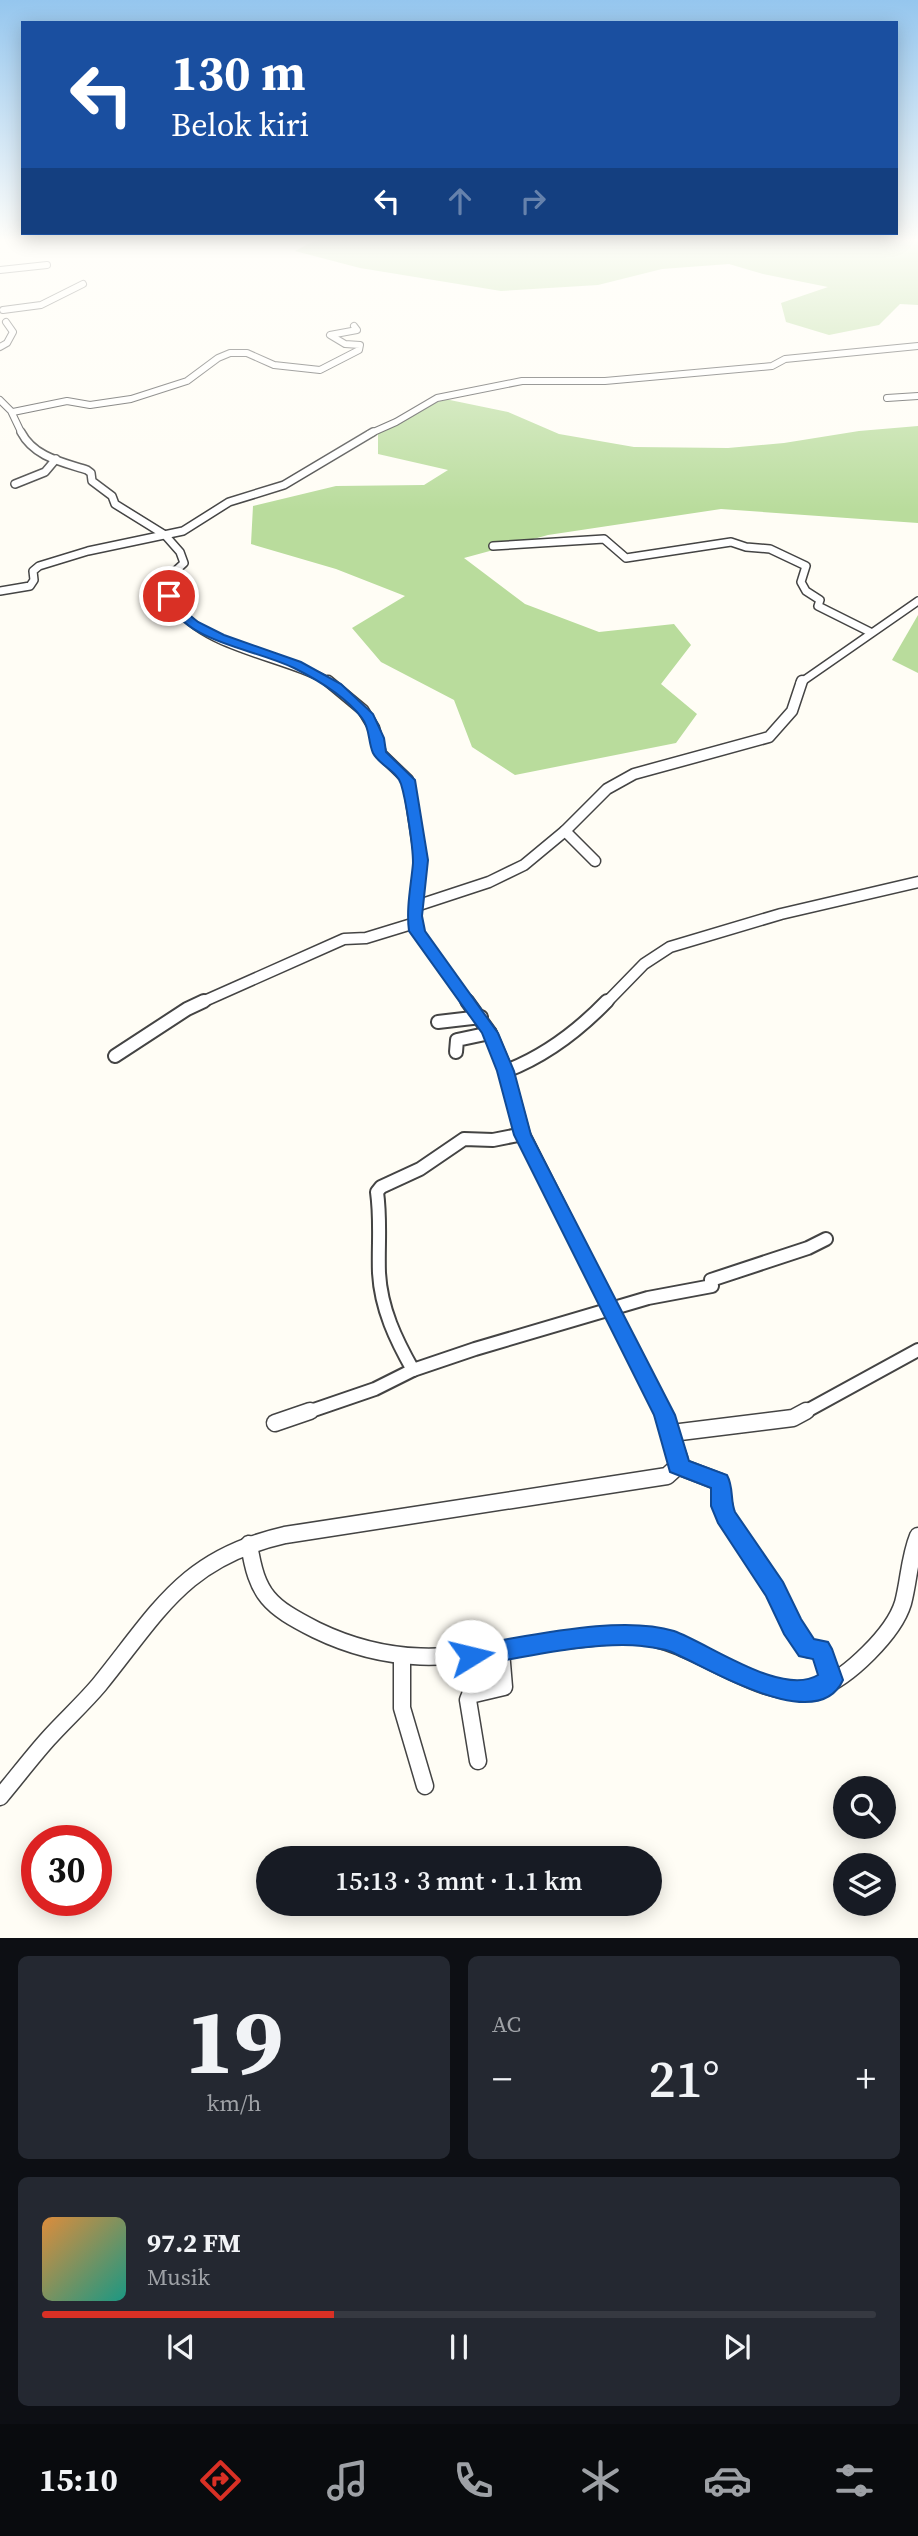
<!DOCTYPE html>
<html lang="id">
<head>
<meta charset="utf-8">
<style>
  body { margin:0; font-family:"Source Serif 4",serif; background:#242831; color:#f1f3f6; height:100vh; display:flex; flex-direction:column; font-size:26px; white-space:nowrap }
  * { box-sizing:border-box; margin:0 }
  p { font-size:23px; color:#9ea1a6 }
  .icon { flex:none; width:38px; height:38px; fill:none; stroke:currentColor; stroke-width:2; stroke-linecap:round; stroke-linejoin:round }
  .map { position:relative; height:1938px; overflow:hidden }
  .details { display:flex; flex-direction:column; gap:18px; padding:18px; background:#0d0f14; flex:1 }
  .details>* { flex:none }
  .guide { position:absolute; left:21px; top:21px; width:877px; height:214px; border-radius:0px; box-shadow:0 4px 18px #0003; background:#1a4fa0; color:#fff; overflow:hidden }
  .tools { position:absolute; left:833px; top:1776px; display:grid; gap:14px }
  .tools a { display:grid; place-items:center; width:63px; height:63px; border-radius:50%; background:#171b24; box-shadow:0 4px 18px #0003; font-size:35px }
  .speed { position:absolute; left:21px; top:1825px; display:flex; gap:14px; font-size:35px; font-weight:700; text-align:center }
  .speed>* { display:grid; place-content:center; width:91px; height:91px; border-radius:50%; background:#171b24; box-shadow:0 4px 18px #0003; line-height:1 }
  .speed .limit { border:10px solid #d22; background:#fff; color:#111 }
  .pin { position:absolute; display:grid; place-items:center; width:60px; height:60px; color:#fff; margin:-30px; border:4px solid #fff; border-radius:50%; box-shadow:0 2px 7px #0007 }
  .me { position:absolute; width:77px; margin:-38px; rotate:81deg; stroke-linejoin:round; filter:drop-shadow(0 0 5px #0008) }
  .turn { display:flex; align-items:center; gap:24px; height:147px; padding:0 35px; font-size:32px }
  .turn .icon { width:91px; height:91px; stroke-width:2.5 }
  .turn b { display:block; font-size:49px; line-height:60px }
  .lanes { display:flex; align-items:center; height:66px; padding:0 35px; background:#0003; justify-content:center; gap:35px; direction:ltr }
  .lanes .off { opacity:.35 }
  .big { font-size:52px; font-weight:600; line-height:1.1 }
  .details .tile { flex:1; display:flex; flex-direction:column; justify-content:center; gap:10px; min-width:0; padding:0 24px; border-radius:10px; background:#242831 }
  .details .dial { align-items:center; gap:0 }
  .dial b { font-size:91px; line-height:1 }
  .song { display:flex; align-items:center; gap:21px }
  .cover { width:84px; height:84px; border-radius:10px; background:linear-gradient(135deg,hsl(30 70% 55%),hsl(170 70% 35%)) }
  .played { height:7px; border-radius:4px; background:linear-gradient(90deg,#d93025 35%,#363941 35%) }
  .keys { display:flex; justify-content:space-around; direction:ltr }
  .heat { display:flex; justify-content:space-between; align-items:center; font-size:38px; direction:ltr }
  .details .tiles { flex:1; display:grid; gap:18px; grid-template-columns:1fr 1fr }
  .tile:last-child { grid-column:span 2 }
  .trip { position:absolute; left:256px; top:1846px; width:406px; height:70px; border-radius:35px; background:#171b24; box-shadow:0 4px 18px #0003; font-weight:600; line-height:70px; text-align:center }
  .dock { display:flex; height:112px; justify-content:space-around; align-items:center; background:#090b0e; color:#9ea1a6 }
  .dock .icon { width:49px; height:49px }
  .dock .on { color:#d93025 }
  .dock b { font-size:32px; color:#f1f3f6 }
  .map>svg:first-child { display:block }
</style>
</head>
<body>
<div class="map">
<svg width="918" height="1938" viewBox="0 0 918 1938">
  <rect width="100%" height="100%" fill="#fffdf5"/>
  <g fill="#b9dc9c">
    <polygon points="320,238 918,238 918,305 900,304 879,325 829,335 786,322 781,303 828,287 763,274 729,264 662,269 598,285 501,291 360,268 295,251"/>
    <polygon points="445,399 508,412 559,434 634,447 728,448 784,443 859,431 918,426 918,523 721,509 548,535 464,558 525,604 599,632 674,624 691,645 661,684 697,714 676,743 515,775 472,747 454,700 381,662 352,628 405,596 336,569 251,544 253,506 336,486 424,485 448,470 378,454 378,427"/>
    <polygon points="918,615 918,673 892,660"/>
  </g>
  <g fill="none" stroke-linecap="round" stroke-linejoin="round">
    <defs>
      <g id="street-far4">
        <polyline points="0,270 47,265"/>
        <polyline points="3,310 41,305 83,284"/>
        <polyline points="0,347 7,343 13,332 6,322"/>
        <polyline points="887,398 918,396"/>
        <polyline points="0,400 11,411 22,434"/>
        <polyline points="13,412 67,401 90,405 131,399 187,381 218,358 230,353 247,353 274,365 320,370 359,350 360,345 345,344 330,335 357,330 354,326"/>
        <polyline points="369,434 396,422 437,398 522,381 605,381 772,366 785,359 918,346"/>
      </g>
      <g id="street-far3">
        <path d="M21,432C34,457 62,462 87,470L91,473L92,481L112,496L115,504L165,535L180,552L184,563L171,575L166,585C169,591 171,599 175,605C204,649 286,656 331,683"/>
        <polyline points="15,484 45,472 56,459"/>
        <polyline points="493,546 604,539 626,558 731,542 746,547 770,549 806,566 801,582 806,591 820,600 818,606 870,632"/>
        <polyline points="0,591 30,586 34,580 33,571 39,566 88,551 183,531 229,502 284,485 373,432"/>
        <polyline points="800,683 918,601"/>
      </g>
      <g id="street-far2">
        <polyline points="328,681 363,710 374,728 381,754 408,780 420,860 415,916 417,931 468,1003"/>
        <polyline points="565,831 595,861"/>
        <polyline points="416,906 489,882 524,865 565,831 607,789 634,774 769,737 792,711 802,681"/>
        <polyline points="200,1003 344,939 366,938 415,923"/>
        <polyline points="606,1003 644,964 670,947 781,914 918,882"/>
      </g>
      <g id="street-far1">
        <polyline points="467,1001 490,1033 506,1071 523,1134 663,1413"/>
        <polyline points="438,1022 481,1017"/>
        <polyline points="456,1052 457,1040 490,1033"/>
        <polyline points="115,1056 187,1009 204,1001"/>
        <path d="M506,1071C545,1056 578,1031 607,1001"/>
        <path d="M413,1370C396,1340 381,1309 379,1273C378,1246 381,1220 377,1192L381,1187L420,1169L464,1139L493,1140L523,1134"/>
        <polyline points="305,1413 375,1389 413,1370 475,1349 648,1298 712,1286 711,1280 808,1248 826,1239"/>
        <polyline points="803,1413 918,1350"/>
      </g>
      <g id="street">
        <polyline points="275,1423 310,1411"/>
        <polyline points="672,1433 793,1418 806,1411"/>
        <polyline points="678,1466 720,1482 726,1517 775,1589 785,1614 808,1649 819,1650 831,1680"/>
        <path d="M249,1544C257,1596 269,1606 316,1630C409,1675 474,1652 570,1640C593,1638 616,1634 639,1636C696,1640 763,1707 819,1688C848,1678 894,1633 903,1603C909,1581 909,1558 918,1536"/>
        <polyline points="402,1657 402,1708 425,1786"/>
        <polyline points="478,1761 468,1700 470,1695 504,1687 501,1651"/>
        <path d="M0,1797C16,1778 31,1758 48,1739C64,1721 83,1704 99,1685C159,1611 184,1558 285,1535L667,1476L678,1466L679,1458L662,1411"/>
      </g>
    </defs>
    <use href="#street-far4" stroke="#444" stroke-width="8"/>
    <use href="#street-far3" stroke="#444" stroke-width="10"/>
    <use href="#street-far2" stroke="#444" stroke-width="13"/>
    <use href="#street-far1" stroke="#444" stroke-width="16"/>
    <use href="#street" stroke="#444" stroke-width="19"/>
    <use href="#street-far4" stroke="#fff" stroke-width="6"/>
    <use href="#street-far3" stroke="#fff" stroke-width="7"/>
    <use href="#street-far2" stroke="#fff" stroke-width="10"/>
    <use href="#street-far1" stroke="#fff" stroke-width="12"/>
    <use href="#street" stroke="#fff" stroke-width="16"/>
  </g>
  <linearGradient id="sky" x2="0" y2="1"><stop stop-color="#95c6ee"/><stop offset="0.47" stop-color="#fffefa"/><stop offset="1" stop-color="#fffefa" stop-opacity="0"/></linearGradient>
  <rect width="918" height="510" fill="url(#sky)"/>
  <path fill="#1a73e8" stroke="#114b97" stroke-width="2" d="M165,593H173L181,608L198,622L224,635L301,662L341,684L373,714L384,738L386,752L415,780L428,860L422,916L425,931L498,1033L514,1071L531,1135L675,1415L689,1461L727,1475C734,1488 730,1500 735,1512L783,1582L801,1619L814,1639L828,1642L832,1649L843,1680C817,1738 705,1665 669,1651C661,1648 650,1647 642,1646C591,1641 523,1658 471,1666L463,1663L459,1656L463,1648L471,1645C527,1637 620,1614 674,1631C710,1644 782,1697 818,1675L813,1659L799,1656L784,1634L766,1596L718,1523L711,1506V1488L670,1472L654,1415L514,1135L497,1071L482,1033L409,931C406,908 411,886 413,863C413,846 406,800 401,784C397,771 379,765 373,753C368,742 370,728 362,718C345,696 318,680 294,668C248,646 188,645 163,596Z"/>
</svg>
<div class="tools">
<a><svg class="icon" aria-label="search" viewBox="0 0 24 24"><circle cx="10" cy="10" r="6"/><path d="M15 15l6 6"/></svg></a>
<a><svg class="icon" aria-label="layers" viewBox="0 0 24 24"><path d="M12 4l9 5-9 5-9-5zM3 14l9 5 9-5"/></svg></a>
</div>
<div class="speed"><div class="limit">30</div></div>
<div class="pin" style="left:169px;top:596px;background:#d93025"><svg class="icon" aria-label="arrive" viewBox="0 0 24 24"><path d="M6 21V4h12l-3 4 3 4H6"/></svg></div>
<svg class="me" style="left:471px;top:1656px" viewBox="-20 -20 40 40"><circle r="19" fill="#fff"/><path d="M0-13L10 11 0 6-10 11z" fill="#1a73e8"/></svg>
<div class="trip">15:13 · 3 mnt · 1.1 km</div>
<div class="guide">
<div class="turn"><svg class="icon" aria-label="left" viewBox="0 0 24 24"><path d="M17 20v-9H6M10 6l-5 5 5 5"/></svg><div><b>130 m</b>Belok kiri</div></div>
<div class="lanes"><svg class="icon" aria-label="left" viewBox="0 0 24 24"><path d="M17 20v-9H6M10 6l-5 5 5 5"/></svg><svg class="icon off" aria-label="ahead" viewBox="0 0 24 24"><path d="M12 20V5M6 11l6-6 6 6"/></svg><svg class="icon off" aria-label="right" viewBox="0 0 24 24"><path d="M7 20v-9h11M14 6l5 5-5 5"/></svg></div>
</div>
</div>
<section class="details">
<div class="tiles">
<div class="tile dial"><b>19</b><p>km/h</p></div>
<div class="tile"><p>AC</p>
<div class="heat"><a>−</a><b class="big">21°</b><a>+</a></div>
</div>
<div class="tile">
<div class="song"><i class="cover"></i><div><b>97.2 FM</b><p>Musik</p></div></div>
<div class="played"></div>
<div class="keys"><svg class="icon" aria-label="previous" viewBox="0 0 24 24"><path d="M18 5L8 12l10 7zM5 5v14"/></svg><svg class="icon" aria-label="pause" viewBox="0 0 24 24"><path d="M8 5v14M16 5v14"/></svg><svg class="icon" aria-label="next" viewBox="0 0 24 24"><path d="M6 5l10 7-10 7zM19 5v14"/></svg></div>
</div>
</div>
</section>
<nav class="dock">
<b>15:10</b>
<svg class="icon on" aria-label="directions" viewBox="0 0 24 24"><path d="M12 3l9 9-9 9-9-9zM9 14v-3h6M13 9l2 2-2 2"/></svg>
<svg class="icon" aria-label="music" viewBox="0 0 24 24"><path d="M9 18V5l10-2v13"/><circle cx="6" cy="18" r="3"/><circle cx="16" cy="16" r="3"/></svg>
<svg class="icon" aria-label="phone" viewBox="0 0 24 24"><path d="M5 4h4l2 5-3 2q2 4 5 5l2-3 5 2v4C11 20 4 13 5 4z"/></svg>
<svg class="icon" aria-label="climate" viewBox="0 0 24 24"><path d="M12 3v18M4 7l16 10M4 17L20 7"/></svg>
<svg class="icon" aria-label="car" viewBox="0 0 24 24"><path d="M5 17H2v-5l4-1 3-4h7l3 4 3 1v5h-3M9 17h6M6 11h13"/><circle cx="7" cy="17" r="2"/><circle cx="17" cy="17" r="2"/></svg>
<svg class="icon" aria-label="filters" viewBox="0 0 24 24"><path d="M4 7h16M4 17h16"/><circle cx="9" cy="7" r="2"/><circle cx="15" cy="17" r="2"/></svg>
</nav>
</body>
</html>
